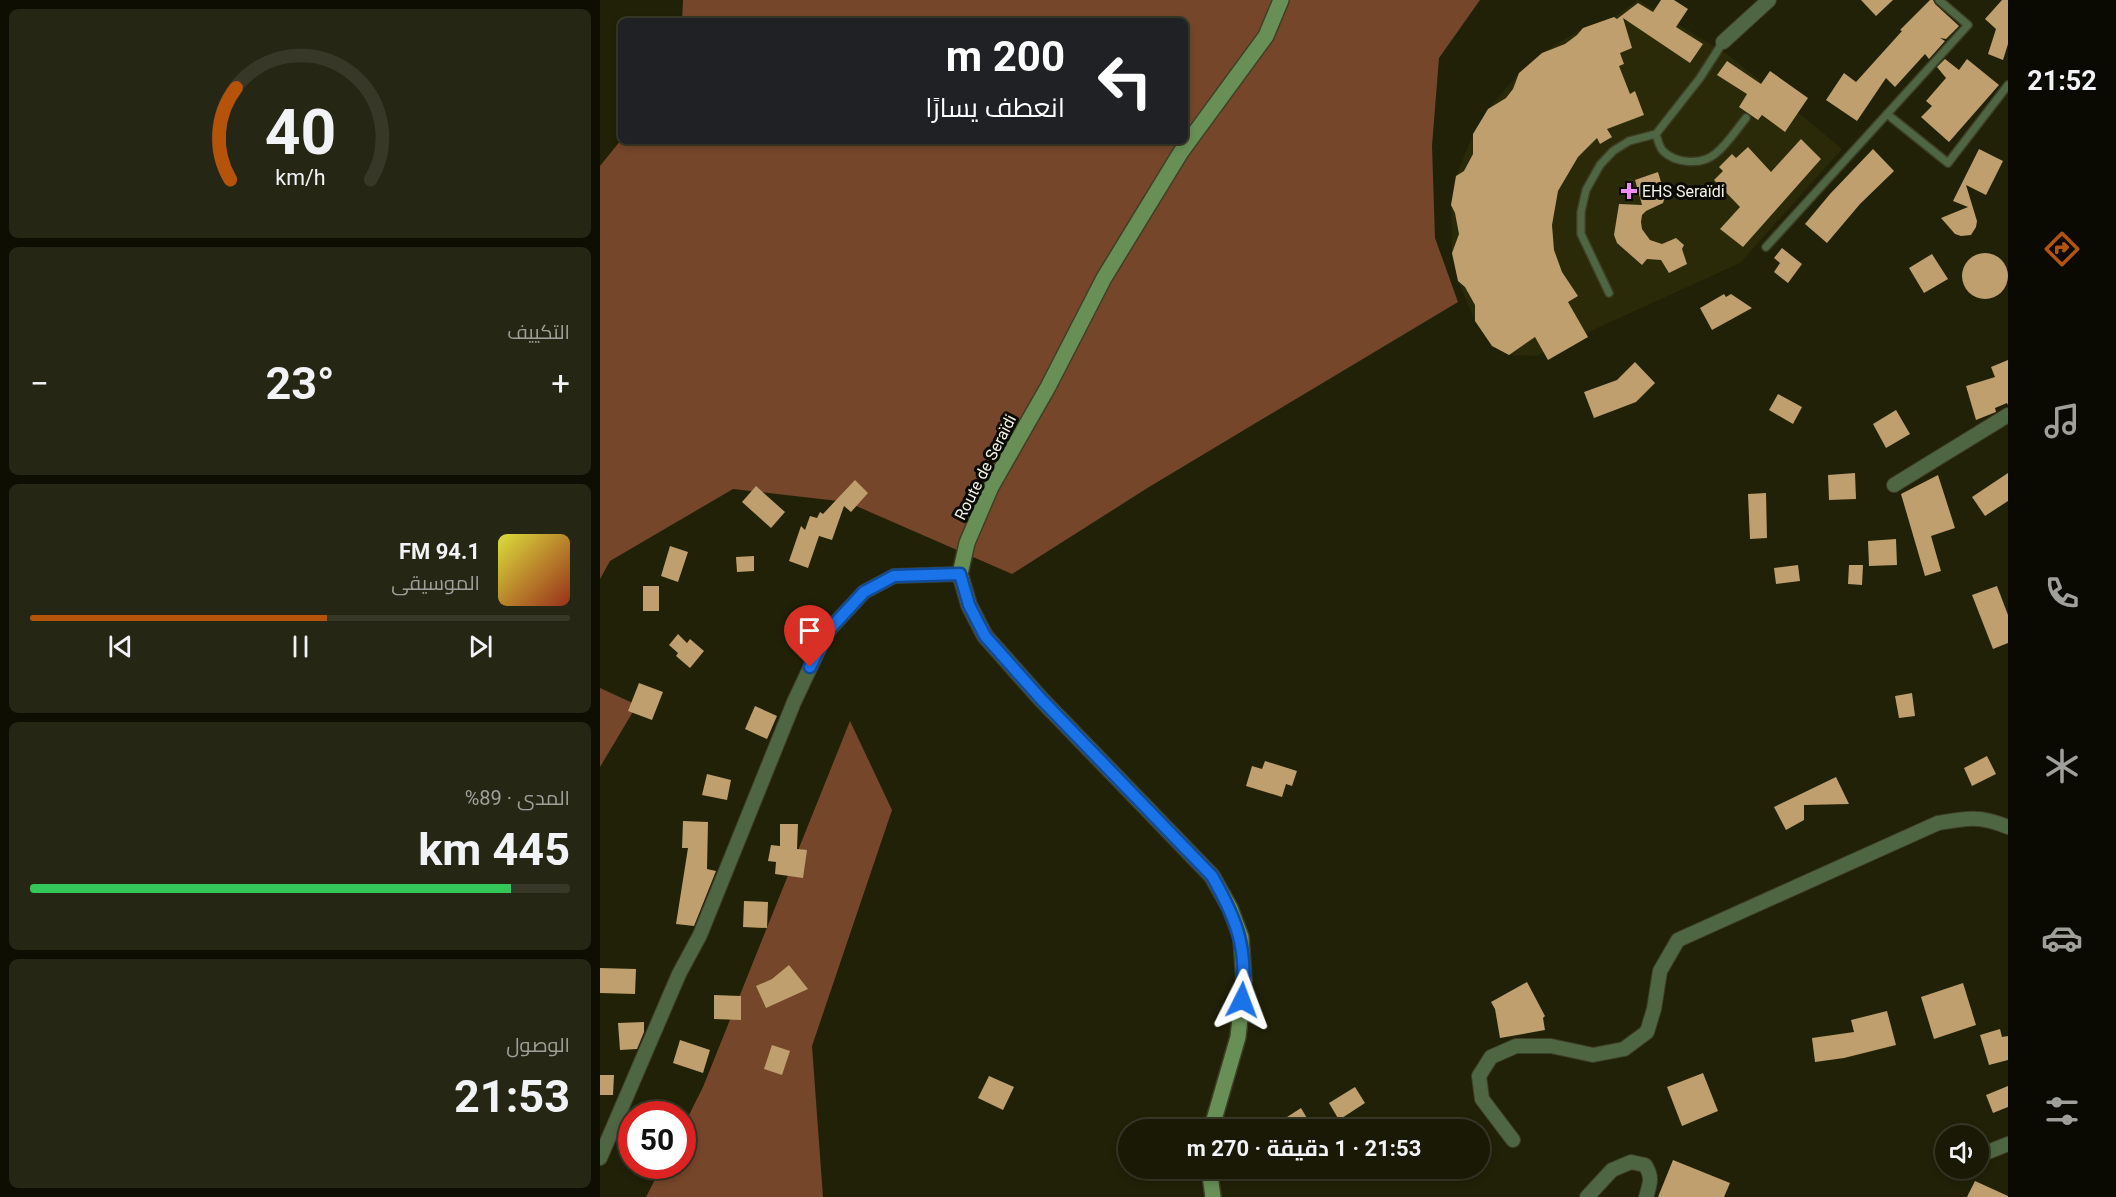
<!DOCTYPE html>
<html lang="ar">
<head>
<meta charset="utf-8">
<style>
  body { margin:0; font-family:Roboto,Cairo,sans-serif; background:#262614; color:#f1f3f6; direction:rtl; height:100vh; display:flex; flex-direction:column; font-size:22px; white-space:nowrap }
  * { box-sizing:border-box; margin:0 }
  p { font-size:20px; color:#9fa09b }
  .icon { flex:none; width:33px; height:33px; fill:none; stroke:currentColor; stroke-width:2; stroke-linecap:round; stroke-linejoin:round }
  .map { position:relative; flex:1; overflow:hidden; direction:ltr }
  .panel { display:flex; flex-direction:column; gap:9px; padding:9px; background:#0e0e03; width:600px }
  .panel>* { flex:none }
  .hud { position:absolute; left:18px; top:18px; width:570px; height:126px; border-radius:9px; box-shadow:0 3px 9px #0003,0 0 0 2px #373828; direction:rtl; background:#202124; color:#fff; overflow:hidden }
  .controls { position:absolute; left:1335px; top:1125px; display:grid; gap:12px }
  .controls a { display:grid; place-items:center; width:54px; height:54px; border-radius:50%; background:#191906; box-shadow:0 3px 9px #0003,0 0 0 2px #373828; font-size:30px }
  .speed { position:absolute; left:18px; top:1101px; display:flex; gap:12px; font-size:30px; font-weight:700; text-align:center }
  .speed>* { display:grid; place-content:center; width:78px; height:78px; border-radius:50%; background:#191906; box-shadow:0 3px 9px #0003,0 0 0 2px #373828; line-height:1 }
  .speed .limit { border:9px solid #d22; background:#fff; color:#111 }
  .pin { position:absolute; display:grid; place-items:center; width:51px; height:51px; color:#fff; margin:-62px -26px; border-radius:50% 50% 50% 0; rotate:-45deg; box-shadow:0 0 6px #0007 }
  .pin .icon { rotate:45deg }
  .me { position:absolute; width:66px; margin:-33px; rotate:3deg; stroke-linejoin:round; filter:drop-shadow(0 0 4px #0008) }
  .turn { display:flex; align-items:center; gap:21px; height:126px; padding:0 24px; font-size:27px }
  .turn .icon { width:78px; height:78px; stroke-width:2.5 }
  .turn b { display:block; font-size:42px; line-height:51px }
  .big { font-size:45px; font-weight:700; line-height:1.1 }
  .panel .card { flex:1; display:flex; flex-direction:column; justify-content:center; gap:9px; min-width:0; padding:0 21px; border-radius:9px; background:#262614 }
  .panel .dial { align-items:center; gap:0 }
  .dial svg { height:156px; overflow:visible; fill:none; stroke:#373828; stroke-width:7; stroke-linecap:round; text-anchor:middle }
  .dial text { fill:#f1f3f6; stroke:none }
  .song { display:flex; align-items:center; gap:18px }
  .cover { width:72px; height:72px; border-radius:9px; background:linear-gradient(135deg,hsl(60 70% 55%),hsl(10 70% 35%)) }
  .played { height:6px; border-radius:3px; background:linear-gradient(90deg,#b45309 55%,#373828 55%) }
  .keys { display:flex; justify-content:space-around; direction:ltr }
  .heat { display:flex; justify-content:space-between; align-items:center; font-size:33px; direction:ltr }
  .charge { height:9px; border-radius:4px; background:linear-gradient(90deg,#34c759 89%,#373828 0) }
  .trip { position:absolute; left:518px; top:1119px; width:372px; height:60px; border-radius:30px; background:#191906; box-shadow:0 3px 9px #0003,0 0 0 2px #373828; font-weight:700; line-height:60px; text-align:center; direction:rtl }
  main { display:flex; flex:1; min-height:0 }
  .tab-bar { display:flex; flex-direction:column; width:108px; justify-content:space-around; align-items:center; background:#0a0a02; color:#9fa09b }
  .tab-bar .icon { width:42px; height:42px }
  .tab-bar .current { color:#b45309 }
  .tab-bar b { font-size:27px; color:#f1f3f6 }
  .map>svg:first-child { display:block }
</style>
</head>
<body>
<main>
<nav class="tab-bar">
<b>21:52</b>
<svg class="icon current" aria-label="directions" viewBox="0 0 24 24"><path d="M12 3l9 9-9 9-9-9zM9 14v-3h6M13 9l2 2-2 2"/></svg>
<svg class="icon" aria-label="music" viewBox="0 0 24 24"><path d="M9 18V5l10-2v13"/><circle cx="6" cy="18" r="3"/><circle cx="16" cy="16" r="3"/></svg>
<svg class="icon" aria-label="phone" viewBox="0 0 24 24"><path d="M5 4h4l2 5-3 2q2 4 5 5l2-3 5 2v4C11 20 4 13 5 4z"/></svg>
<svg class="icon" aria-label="climate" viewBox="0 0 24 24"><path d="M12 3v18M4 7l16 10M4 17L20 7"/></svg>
<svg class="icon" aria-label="car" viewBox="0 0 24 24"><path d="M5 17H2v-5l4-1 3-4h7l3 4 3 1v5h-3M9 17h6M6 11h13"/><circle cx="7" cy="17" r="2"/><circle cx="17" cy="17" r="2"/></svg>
<svg class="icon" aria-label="filters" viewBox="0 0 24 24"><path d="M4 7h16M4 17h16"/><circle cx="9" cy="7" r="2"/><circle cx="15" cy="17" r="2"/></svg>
</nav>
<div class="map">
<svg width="1408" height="1197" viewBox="0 0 1408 1197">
  <rect width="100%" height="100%" fill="#212108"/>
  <polygon fill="#2a2908" points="1038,0 1130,56 1242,149 1140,263 936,356 909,355 892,346 875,321 858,281 852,253 851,205 856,176 873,134 888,109 919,73 942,53 983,28 1014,17"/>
  <g fill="#75462a">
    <polygon points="83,0 880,0 839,58 832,146 835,238 858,302 549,487 412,574 247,502 133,489 10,561 0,579 0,166 21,140 585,141 585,21 82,21"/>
    <polygon points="0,688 37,705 0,767"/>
    <polygon points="250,721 292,810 212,1046 223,1197 46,1197 62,1166 82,1166 83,1127 103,1087"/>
  </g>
  <g fill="#be9f6d">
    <polygon points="1061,0 1074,0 1088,9 1076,27 1103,44 1090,63 1023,18 1032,48 1020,53 1024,64 1019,66 1030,94 1035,91 1044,115 1007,129 1012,137 1000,144 997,138 978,157 958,191 952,225 954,250 962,272 978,296 968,302 988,337 948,360 935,337 909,355 892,346 875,321 875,305 865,287 858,281 852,253 859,234 855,213 851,205 856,176 864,171 873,154 873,134 888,109 906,98 913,89 919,73 942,53 965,44 977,35 983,28 1014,17 1017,19 1038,3 1053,12"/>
    <polygon points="1261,0 1293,0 1276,16"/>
    <polygon points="1330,0 1333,0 1335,4 1359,26 1346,39 1340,38 1345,41 1329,59 1325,54 1295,87 1286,78 1257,121 1226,100 1244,73 1256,82 1302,31 1300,30"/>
    <polygon points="1402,0 1408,0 1408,44 1403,60 1388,54 1396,29 1385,19"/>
    <polygon points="1345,59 1359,70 1367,59 1399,85 1349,142 1321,117 1332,106 1326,101 1346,78 1337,67"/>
    <polygon points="1127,61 1161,84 1170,71 1208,98 1185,132 1162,115 1158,120 1139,107 1147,94 1117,75"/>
    <polygon points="1201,139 1221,159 1143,247 1120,229 1140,207 1114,180 1123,171 1119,167 1132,154 1136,158 1148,147 1171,172"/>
    <polygon points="1273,149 1294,171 1260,204 1227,243 1205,224 1230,194"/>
    <polygon points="1379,149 1403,161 1386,195 1366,185 1377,221 1376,227 1371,235 1361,236 1355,234 1341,218 1368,207 1353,201"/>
    <polygon points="1058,172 1063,189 1067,191 1063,203 1046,211 1042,215 1041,222 1042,229 1050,240 1062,244 1076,238 1084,245 1082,249 1087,264 1069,273 1061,260 1047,259 1042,265 1017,243 1014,235 1019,204 1042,205 1035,180"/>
    <polygon points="1182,248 1202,264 1188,283 1174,272 1180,263 1174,258"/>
    <circle cx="1385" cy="276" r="23"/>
    <polygon points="1332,254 1348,279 1324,293 1309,268"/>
    <polygon points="1124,294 1126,297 1131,294 1152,308 1112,330 1100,308"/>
    <polygon points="1408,360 1408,405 1407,403 1395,408 1396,412 1376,420 1366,386 1395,377 1391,367"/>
    <polygon points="1035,362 1055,383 1036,402 994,418 984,392 1017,380"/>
    <polygon points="1178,394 1202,407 1193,424 1169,410"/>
    <polygon points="1296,410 1310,434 1286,448 1273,424"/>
    <polygon points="1255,473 1256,499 1229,500 1228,475"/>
    <polygon points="1408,473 1408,501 1385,516 1372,497"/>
    <polygon points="1338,475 1355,528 1331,536 1341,571 1325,576 1301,494"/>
    <polygon points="255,480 268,493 251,512 244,506 232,540 219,536 208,568 189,561 201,526 205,530 210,516 217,518 220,512 223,514"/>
    <polygon points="156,486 185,512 171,528 142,502"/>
    <polygon points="1166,493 1167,538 1150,539 1148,494"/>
    <polygon points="1296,539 1297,565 1269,566 1268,541"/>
    <polygon points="70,546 88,552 78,582 61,576"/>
    <polygon points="154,556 154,571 137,572 136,557"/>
    <polygon points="1198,565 1200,581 1176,584 1174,568"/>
    <polygon points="1249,565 1263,565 1262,585 1248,584"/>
    <rect x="43" y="586" width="16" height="25"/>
    <polygon points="1397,586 1408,615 1408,643 1393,649 1372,595"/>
    <polygon points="78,634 87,643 90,639 104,651 90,668 76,656 78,653 69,645"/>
    <polygon points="39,683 63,692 52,720 28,711"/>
    <polygon points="1312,693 1315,716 1299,718 1295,696"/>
    <polygon points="155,706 177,716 167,739 145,729"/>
    <polygon points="1387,756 1396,774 1372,786 1364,768"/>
    <polygon points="665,761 697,771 692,786 686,784 682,797 646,786 652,766 662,769"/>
    <polygon points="107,774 131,780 127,800 102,795"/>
    <polygon points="1236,777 1249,804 1204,805 1204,820 1186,830 1174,807"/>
    <polygon points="83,821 108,822 107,869 116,871 94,926 76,924 88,848 82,848"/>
    <polygon points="180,824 198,824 197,849 207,850 203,878 175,874 176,862 168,861 171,845 180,846"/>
    <polygon points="144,901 168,902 167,928 143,927"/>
    <polygon points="189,965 208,989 166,1008 156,986 172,979"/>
    <polygon points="0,968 36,969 35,994 0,993"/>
    <polygon points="927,982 945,1016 943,1018 945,1030 900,1038 895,1009 891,1002"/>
    <polygon points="1363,983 1376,1025 1334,1039 1321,997"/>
    <polygon points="114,995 141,996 141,1020 114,1019"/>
    <polygon points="1287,1011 1296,1045 1244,1058 1215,1062 1212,1038 1254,1032 1251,1020"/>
    <polygon points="44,1022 44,1032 37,1049 20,1050 18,1023"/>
    <polygon points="1400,1029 1402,1037 1408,1036 1408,1060 1389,1065 1380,1035"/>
    <polygon points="80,1040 110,1050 103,1073 73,1063"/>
    <polygon points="172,1045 190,1051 182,1075 164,1069"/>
    <polygon points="1103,1073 1118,1111 1082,1126 1067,1087"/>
    <polygon points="0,1075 14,1075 13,1095 0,1095"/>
    <polygon points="389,1076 414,1087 403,1110 378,1098"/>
    <polygon points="1408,1086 1408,1107 1393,1113 1386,1095"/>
    <polygon points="755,1087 765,1103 739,1120 729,1103"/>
    <polygon points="701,1108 714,1130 691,1130 684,1119"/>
    <polygon points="1073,1160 1130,1183 1124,1197 1058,1197"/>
    <polygon points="1375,1181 1408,1196 1408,1197 1367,1197"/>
  </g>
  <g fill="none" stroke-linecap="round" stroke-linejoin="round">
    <defs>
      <g id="lane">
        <polyline points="1339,0 1368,25 1287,114 1348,163 1408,85"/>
        <path d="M1056,134C1058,140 1059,147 1063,151C1076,164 1102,165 1115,154C1127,145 1136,130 1146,118"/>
        <polyline points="1166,247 1287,114"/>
        <polyline points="1009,293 981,234 981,212 986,190 1000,165 1013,151 1029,141 1056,134 1100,78 1123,42"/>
      </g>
      <g id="street">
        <polyline points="1123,42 1169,0"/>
        <polyline points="1294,485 1408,415"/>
        <path d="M913,1140L882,1099L879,1076L891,1057L916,1046H951L993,1055L1024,1049L1047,1032L1054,1009L1060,971L1078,940L1338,823C1366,818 1380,815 1408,827"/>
        <polyline points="1378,1156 1408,1144"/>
        <polyline points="0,1158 79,974 100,935 194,702 227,632 264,592 294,576 360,574"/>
        <path d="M987,1197L1012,1170L1031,1162L1045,1165C1053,1177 1050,1184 1046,1197"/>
      </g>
      <g id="secondary">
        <polyline points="611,1130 638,1037 644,981 641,937 630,908 612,876 441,699 385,636 369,605 360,574 367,543 391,487 448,387 504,278 581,152 666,36 681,0"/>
        <polyline points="609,1168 613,1197"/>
      </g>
    </defs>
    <use href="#lane" stroke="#3f3f27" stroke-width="10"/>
    <use href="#street" stroke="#3f3f27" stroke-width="16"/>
    <use href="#secondary" stroke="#3f3f27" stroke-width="18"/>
    <use href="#lane" stroke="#4f6643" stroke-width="7"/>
    <use href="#street" stroke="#4f6643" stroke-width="14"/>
    <use href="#secondary" stroke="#688f55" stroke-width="15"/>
  </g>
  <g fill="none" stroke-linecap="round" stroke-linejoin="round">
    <defs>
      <path id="route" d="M210,667L227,632L264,592L294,576L360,574L369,605L385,636L441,699L612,876C637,920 648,948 642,1000"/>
    </defs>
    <use href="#route" stroke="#114b97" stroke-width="15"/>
    <use href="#route" stroke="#1a73e8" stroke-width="10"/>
  </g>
  <path fill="#ef8bf6" stroke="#0a0a03" stroke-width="2" d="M1026 182h6v6h6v6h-6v6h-6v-6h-6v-6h6z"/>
  <g text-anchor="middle" stroke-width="6" stroke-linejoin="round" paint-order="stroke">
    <g font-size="16" fill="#f4f4e5" stroke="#0a0a03" text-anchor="start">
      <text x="1042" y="197">EHS Seraïdi</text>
    </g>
    <g font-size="16" fill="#f4f4e5" stroke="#0a0a03">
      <text transform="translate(385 467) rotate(-63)" y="6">Route de Seraïdi</text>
    </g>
  </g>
</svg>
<div class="controls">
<a><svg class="icon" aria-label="sound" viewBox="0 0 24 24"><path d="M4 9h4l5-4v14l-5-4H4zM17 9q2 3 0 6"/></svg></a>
</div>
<div class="speed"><div class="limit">50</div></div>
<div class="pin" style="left:210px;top:667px;background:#d93025"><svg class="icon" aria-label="arrive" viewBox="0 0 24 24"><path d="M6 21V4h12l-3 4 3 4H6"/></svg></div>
<svg class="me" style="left:642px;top:1000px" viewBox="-20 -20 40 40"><path d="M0-17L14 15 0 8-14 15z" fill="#1a73e8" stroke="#fff" stroke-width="4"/></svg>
<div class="trip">21:53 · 1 دقيقة · 270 m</div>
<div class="hud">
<div class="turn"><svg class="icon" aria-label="left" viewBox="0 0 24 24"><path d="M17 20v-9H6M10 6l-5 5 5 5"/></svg><div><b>200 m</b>انعطف يسارًا</div></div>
</div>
</div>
<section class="panel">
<div class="card dial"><svg viewBox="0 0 100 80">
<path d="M14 69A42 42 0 1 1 86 69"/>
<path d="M14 69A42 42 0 0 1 17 22" stroke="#b45309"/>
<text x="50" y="56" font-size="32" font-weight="700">40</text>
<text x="50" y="72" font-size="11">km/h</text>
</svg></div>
<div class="card"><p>التكييف</p>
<div class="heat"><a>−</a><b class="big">23°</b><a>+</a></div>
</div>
<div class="card">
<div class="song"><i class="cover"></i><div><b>94.1 FM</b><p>الموسيقى</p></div></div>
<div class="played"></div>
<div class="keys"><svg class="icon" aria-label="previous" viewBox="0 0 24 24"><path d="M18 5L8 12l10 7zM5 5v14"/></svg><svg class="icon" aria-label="pause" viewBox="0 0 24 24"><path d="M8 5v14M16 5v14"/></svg><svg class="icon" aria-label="next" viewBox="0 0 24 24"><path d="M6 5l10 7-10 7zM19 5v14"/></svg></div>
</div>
<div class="card"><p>المدى · 89%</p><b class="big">445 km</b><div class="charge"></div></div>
<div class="card"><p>الوصول</p><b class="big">21:53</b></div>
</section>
</main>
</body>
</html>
